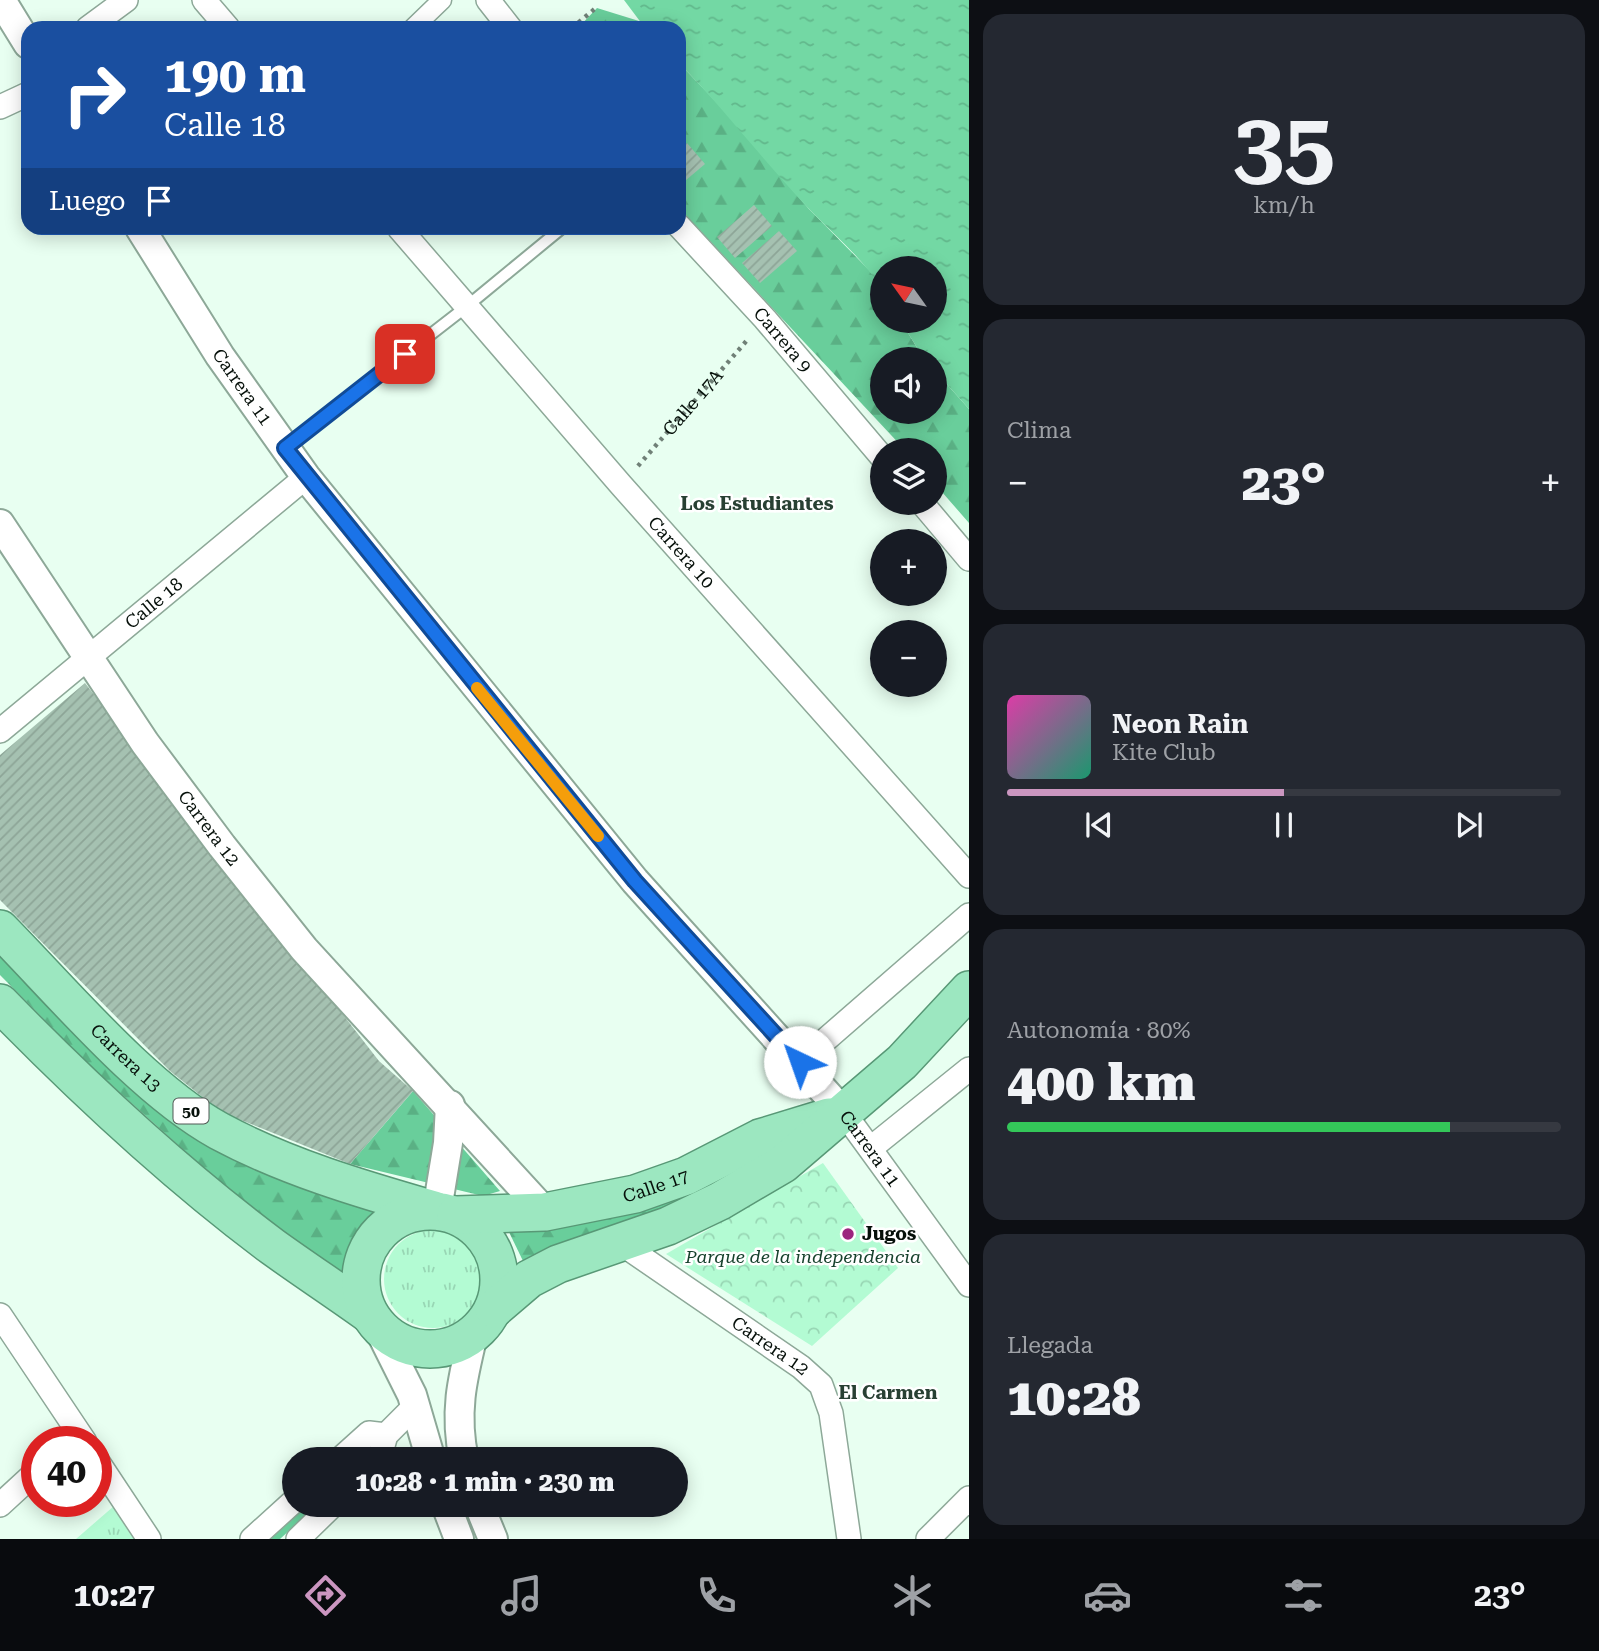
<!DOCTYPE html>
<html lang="es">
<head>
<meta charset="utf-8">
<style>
  body { margin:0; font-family:"Roboto Serif",serif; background:#242831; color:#f1f3f6; height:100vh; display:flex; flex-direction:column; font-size:26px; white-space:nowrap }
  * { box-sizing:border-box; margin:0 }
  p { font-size:23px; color:#9ea1a6 }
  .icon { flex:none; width:38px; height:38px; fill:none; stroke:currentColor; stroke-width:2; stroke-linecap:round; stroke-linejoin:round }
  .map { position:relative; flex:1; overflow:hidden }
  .details { display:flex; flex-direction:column; gap:14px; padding:14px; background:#0d0f14; width:630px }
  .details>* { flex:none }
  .top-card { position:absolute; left:21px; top:21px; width:665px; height:214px; border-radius:21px; box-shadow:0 4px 18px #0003; background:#1a4fa0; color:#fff; overflow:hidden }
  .needle { width:46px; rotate:303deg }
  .tools { position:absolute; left:870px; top:256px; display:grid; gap:14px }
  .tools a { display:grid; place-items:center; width:77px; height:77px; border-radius:50%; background:#171b24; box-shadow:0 4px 18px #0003; font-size:35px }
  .speed { position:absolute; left:21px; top:1426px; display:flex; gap:14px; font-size:35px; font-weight:700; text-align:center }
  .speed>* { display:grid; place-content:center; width:91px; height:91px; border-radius:50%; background:#171b24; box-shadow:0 4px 18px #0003; line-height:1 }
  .speed .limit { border:10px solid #d22; background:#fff; color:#111 }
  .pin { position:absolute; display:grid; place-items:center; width:60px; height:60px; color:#fff; margin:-30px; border-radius:14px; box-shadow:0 4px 10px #0006 }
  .me { position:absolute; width:77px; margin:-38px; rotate:318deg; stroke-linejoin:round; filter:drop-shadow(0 0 5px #0008) }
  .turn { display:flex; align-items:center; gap:24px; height:147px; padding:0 28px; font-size:32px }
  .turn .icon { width:91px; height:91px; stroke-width:2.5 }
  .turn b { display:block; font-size:49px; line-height:60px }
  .then { display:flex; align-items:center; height:66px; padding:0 28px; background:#0003; gap:14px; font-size:26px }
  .big { font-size:52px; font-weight:800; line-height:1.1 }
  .details .tile { flex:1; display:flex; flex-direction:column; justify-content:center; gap:10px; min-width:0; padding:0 24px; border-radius:21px; background:#242831 }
  .details .dial { align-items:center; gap:0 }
  .dial b { font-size:91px; line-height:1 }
  .song { display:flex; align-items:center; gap:21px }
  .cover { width:84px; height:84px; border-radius:10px; background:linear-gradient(135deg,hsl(320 70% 55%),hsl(160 70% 35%)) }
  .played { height:7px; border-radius:4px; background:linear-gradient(90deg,#cb96c0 50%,#363941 50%) }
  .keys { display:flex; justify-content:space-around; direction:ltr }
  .heat { display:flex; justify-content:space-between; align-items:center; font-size:38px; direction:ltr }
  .charge { height:10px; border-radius:5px; background:linear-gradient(90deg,#34c759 80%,#363941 0) }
  .trip { position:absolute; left:282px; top:1447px; width:406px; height:70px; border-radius:35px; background:#171b24; box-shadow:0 4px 18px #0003; font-weight:800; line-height:70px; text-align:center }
  .tab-bar { display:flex; height:112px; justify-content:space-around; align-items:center; background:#090b0e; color:#9ea1a6 }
  .tab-bar .icon { width:49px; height:49px }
  .tab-bar .current { color:#cb96c0 }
  .tab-bar b { font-size:32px; color:#f1f3f6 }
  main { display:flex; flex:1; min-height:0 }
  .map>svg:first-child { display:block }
</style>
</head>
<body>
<main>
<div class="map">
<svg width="969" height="1539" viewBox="0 0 969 1539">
  <defs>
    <pattern id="grass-tufts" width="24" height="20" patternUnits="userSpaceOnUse" patternTransform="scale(1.75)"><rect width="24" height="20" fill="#b3fbd3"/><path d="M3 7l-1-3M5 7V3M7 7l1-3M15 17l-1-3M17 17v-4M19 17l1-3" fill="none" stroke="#98d6b4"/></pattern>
    <pattern id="forest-firs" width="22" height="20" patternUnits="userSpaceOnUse" patternTransform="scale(1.75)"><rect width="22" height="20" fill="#69ce9b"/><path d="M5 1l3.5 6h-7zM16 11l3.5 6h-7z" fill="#5ab084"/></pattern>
    <pattern id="park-crowns" width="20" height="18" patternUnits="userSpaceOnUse" patternTransform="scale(1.75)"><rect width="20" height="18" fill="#b3fbd3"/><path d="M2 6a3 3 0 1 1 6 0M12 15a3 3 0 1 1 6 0" fill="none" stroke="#98d6b4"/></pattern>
    <pattern id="water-ripples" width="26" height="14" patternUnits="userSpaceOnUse" patternTransform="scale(1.75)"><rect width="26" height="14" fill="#73d8a4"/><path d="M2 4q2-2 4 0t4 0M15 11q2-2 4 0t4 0" fill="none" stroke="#62b88c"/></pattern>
    <pattern id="building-hatch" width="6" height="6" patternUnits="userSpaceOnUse" patternTransform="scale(1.75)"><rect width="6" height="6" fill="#a5c1b1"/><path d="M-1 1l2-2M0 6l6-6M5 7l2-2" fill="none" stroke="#8da597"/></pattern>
  </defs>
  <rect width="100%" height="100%" fill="#e8fff1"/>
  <g fill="url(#grass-tufts)">
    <circle cx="433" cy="1279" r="49"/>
    <polygon points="114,1506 136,1539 76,1539"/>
  </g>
  <g fill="url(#forest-firs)">
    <polygon points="597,8 639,21 645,28 578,28"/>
    <polygon points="679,63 722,108 809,209 872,273 882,290 882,320 900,320 924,359 882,359 882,411 934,411 935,371 969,409 969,523 935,484 934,450 905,450 679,208"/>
    <path d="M0,945L158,1098L384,1213C361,1239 355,1252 350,1286L237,1198L88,1064L0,975Z"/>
    <polygon points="413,1091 500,1191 483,1196 350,1164"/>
    <polygon points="784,1146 719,1188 524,1263 506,1226"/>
    <polygon points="300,1505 317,1505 280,1539 261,1539"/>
  </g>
  <polygon fill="url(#park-crowns)" points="823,1163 898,1268 812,1346 666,1254"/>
  <path fill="url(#water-ripples)" d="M624,0H969V409L935,371L934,359H924L900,320H934V268H882V290C864,259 835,236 811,211C765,163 725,110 679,63V28H645Z"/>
  <g fill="url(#building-hatch)">
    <polygon points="687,143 705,164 679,186 679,150"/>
    <polygon points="754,205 772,226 735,258 717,237"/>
    <polygon points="779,231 797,251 760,283 742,263"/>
    <polygon points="85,683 379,1061 413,1091 350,1164 221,1112 170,1071 0,900 0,755"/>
  </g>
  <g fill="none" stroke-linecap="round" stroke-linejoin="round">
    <defs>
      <polyline id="service" points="287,446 466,307 562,228"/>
      <polyline id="pedestrian" points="413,28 442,0"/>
      <g id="minor">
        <polyline points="204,0 228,28"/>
        <polyline points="488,0 510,28"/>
        <polyline points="88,28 126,0"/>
        <polyline points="0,107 28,94"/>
        <path id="s2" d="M679,226L765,319L882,457"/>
        <path id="s3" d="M399,228L621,485L969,876"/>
        <polyline points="921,502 969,559"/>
        <path id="s4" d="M0,731L306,477"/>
        <polyline points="800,1062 969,915"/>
        <path id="s5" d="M844,1113L969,1285"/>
        <polyline points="871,1148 969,1069"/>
        <path id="s6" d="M622,1244L801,1367L821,1385L831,1413L849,1539"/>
        <polyline points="0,1315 85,1442"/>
        <polyline points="96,1459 149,1539"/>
        <polyline points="339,1460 369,1433 386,1435"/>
        <polyline points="379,1460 386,1435 415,1406"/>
        <polyline points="0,1505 37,1471"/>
        <polyline points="252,1539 294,1501"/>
        <polyline points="298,1539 333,1505"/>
        <polyline points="928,1539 969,1498"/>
      </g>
      <g id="tertiary">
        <polyline points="1,0 28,44"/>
        <path id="s7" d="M140,228L220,356L306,477L635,881L844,1113"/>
        <path id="s8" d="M0,524L145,743L222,846L304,949L545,1212"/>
        <polyline points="437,1210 448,1143 450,1105"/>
        <polyline points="379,1329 412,1395 431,1460"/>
        <path d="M464,1460C454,1413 462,1380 473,1335"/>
        <polyline points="446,1505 459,1539"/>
        <polyline points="479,1505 493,1539"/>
      </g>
      <g id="trunk">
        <path id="s9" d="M0,929C62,992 143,1089 219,1131C286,1167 361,1189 434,1210"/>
        <path d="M0,1003C85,1090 175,1174 273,1247C305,1270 337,1291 369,1314"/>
        <circle cx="430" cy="1280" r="69"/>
        <path id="s10" d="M456,1215L545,1212L635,1194L686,1176L760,1138L829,1117"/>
        <polyline points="494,1309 529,1279 558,1264 668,1226 720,1201 783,1164 902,1062 969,990"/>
      </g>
    </defs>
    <use href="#service" stroke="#8da898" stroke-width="14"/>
    <use href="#pedestrian" stroke="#8da898" stroke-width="21"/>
    <use href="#minor" stroke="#8da898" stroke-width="26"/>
    <use href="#tertiary" stroke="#8da898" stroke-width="32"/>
    <use href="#trunk" stroke="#589876" stroke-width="40"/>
    <g stroke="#708077" stroke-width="4.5" stroke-dasharray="3.5 5" stroke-linecap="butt">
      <polyline points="572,28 597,7"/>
      <path id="s1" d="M638,466L749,338"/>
    </g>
    <use href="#service" stroke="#fff" stroke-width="10"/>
    <use href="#pedestrian" stroke="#fff" stroke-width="18"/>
    <use href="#minor" stroke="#fff" stroke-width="23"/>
    <use href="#tertiary" stroke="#fff" stroke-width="28"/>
    <use href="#trunk" stroke="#9ce7c0" stroke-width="37"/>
  </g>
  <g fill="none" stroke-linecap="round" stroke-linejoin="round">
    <defs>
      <polyline id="route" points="405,354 285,448 635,881 800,1062"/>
    </defs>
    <use href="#route" stroke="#114b97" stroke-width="18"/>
    <use href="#route" stroke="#1a73e8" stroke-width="12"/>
    <polyline stroke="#f59e0b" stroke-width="12" points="477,688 598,836"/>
  </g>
  <circle fill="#9c257f" stroke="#fff" stroke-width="2.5" cx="848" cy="1234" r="7"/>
  <g text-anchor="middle" stroke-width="5" stroke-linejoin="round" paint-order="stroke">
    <rect fill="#fff" stroke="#515854" stroke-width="2" x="173.5" y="1098.5" width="35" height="25" rx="5"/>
    <g font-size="16" font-weight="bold" fill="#06100a">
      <text x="191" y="1117">50</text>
    </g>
    <g font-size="18" fill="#06100a" stroke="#fff">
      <text dy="6" stroke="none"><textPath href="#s2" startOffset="154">Carrera 9</textPath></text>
      <text dy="6" stroke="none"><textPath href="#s7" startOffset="189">Carrera 11</textPath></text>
      <text dy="6" stroke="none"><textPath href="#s1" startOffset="84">Calle 17A</textPath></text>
      <text dy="6" stroke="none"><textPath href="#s3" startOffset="430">Carrera 10</textPath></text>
      <text dy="6" stroke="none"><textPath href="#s4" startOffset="200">Calle 18</textPath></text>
      <text dy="6" stroke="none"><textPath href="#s8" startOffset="369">Carrera 12</textPath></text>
      <text dy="6" stroke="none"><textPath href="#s9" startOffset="180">Carrera 13</textPath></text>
      <text dy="6" stroke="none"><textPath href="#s5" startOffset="44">Carrera 11</textPath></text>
      <text dy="6" stroke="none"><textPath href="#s10" startOffset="203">Calle 17</textPath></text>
      <text dy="6" stroke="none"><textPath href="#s6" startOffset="180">Carrera 12</textPath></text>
    </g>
    <g font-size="18" font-weight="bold" fill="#06100a" stroke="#fff" text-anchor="start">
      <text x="862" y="1240">Jugos</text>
    </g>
    <g font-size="18" font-style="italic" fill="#16412c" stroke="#fff">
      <text x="803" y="1263">Parque de la independencia</text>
    </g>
    <g font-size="19" font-weight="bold" fill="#284033" stroke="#fff">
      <text x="757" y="510">Los Estudiantes</text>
      <text x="888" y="1399">El Carmen</text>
    </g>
  </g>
</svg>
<div class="tools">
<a><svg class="needle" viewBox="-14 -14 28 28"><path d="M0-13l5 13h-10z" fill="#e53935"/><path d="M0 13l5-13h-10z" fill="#9ea1a6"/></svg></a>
<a><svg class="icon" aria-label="sound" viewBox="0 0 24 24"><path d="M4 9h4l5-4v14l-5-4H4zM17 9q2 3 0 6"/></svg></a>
<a><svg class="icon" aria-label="layers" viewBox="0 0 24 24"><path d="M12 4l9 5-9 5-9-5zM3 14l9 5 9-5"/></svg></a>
<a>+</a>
<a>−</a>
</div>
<div class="speed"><div class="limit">40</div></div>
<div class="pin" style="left:405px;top:354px;background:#d93025"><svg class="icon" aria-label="arrive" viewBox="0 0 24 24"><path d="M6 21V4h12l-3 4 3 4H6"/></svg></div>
<svg class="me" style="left:800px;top:1062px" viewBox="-20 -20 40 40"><circle r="19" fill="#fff"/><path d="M0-13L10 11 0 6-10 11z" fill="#1a73e8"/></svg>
<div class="trip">10:28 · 1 min · 230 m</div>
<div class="top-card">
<div class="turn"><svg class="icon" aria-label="right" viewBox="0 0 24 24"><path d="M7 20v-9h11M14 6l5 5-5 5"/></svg><div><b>190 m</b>Calle 18</div></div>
<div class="then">Luego<svg class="icon" aria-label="arrive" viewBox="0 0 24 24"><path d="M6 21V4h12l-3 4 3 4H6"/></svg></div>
</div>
</div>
<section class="details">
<div class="tile dial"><b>35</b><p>km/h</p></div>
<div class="tile"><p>Clima</p>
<div class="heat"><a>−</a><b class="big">23°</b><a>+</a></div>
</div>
<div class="tile">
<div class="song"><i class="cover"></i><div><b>Neon Rain</b><p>Kite Club</p></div></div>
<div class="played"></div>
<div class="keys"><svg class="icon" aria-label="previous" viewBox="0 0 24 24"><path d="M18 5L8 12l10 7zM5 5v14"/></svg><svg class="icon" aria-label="pause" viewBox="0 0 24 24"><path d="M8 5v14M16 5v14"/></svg><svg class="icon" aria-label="next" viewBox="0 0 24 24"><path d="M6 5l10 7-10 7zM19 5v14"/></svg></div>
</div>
<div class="tile"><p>Autonomía · 80%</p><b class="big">400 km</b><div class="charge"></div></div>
<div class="tile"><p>Llegada</p><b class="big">10:28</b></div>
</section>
</main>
<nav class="tab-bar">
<b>10:27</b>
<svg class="icon current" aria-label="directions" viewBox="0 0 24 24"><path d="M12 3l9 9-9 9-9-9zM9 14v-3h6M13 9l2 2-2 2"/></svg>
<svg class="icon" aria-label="music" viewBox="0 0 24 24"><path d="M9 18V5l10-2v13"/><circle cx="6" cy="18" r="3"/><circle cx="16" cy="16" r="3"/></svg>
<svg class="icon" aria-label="phone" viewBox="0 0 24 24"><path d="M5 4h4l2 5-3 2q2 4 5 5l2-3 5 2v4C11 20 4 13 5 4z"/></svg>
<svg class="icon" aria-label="climate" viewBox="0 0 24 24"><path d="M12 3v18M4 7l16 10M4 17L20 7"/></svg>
<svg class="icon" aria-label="car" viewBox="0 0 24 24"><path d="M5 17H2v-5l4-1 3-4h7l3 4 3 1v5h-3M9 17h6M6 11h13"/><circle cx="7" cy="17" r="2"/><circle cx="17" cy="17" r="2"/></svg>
<svg class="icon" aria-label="filters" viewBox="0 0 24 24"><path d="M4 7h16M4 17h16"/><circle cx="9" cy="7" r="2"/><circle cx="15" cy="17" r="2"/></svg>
<b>23°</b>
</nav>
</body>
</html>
